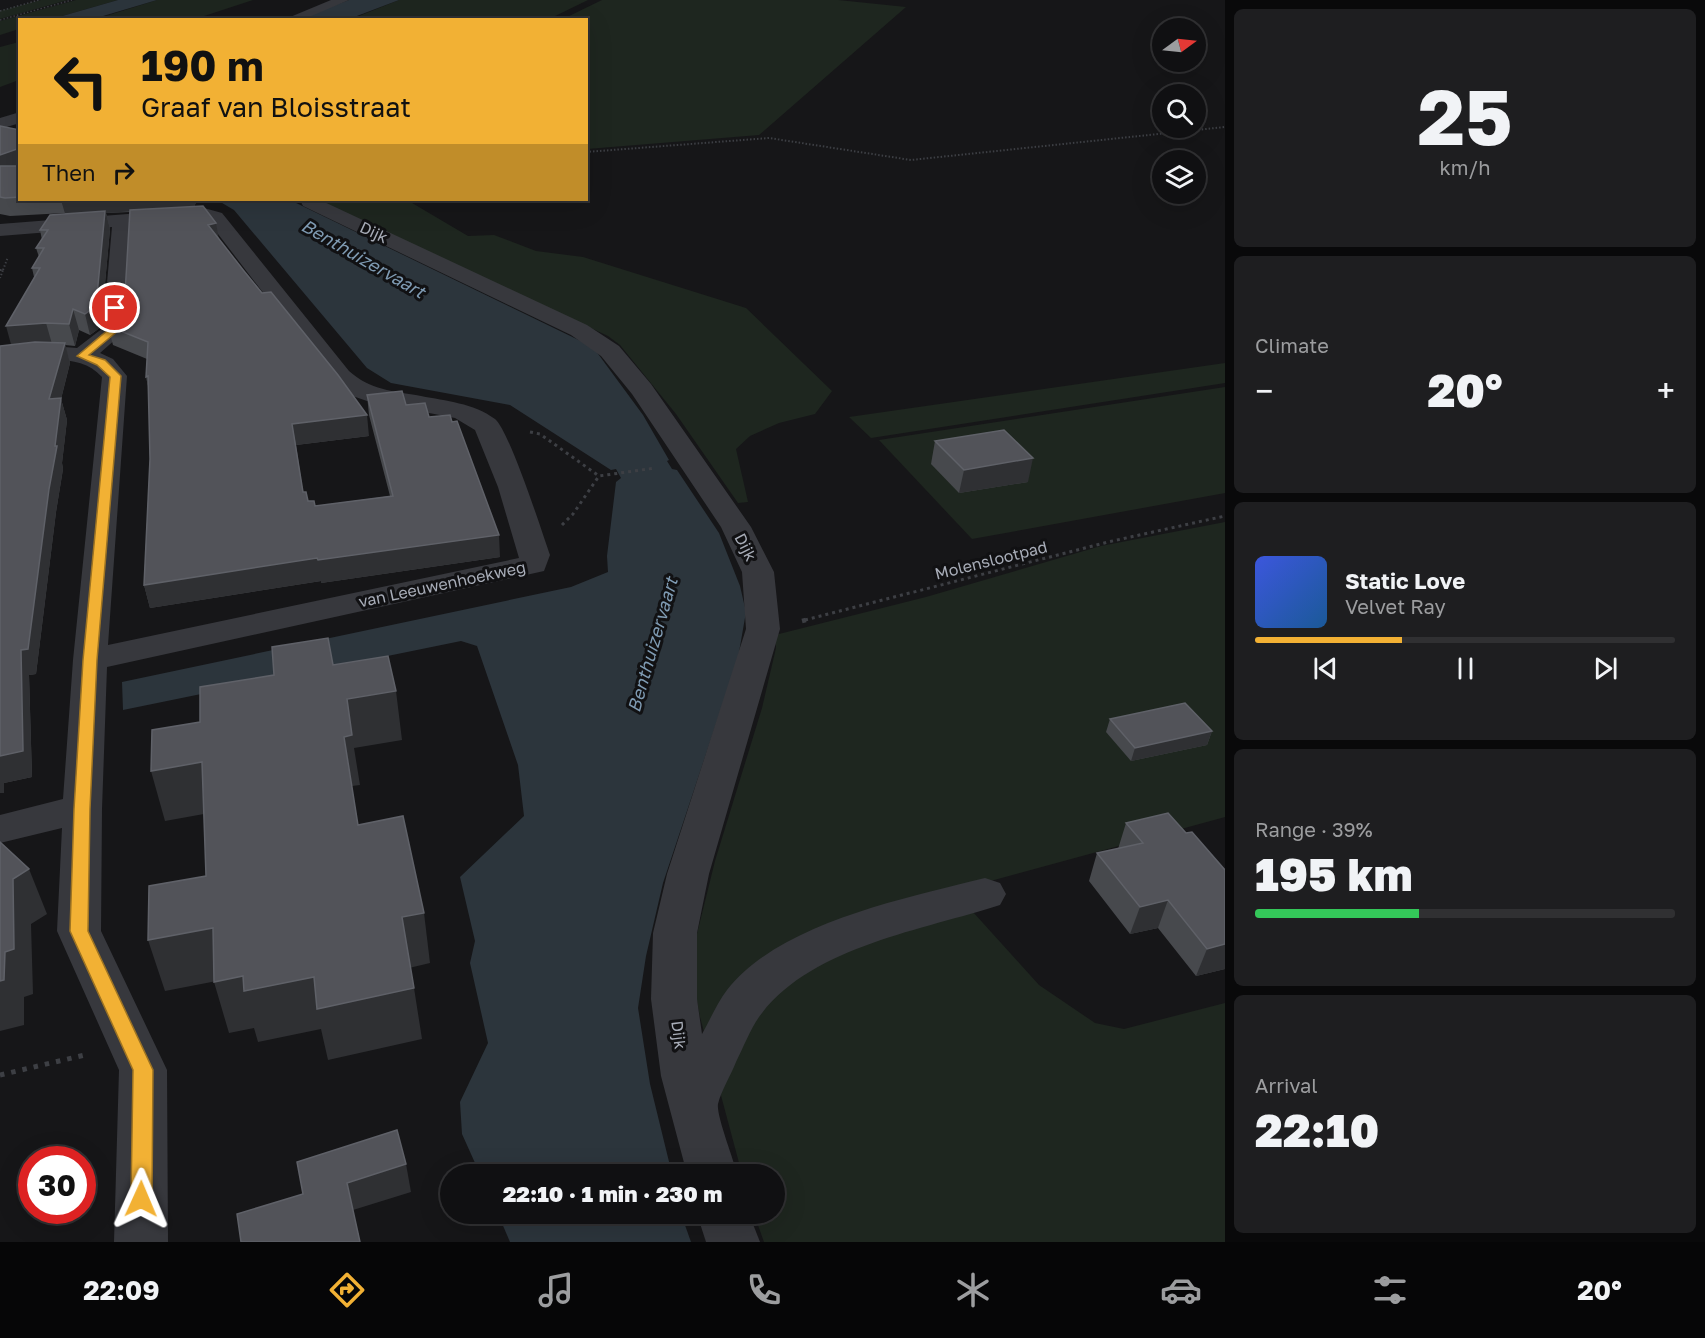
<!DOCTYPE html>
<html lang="en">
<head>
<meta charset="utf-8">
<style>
  body { margin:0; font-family:"Golos Text",sans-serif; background:#1e1e20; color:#f1f3f6; height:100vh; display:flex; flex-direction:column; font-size:22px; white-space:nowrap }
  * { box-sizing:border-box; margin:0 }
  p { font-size:20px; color:#9c9d9f }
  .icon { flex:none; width:33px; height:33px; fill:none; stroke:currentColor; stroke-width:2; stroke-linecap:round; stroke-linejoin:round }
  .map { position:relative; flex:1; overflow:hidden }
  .panel { display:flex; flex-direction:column; gap:9px; padding:9px; background:#09090a; width:480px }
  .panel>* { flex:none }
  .banner { position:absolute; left:18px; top:18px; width:570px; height:183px; border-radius:0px; box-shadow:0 6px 24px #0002,0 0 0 2px #303032; background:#f2b134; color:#111; overflow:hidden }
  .needle { width:39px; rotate:75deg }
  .fabs { position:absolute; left:1152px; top:18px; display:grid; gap:12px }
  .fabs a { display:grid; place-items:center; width:54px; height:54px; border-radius:50%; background:#101012; box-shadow:0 6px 24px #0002,0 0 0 2px #303032; font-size:30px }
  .speed { position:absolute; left:18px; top:1146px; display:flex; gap:12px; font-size:30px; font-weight:700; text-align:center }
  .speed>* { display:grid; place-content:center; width:78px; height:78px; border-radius:50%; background:#101012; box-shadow:0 6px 24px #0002,0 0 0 2px #303032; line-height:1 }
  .speed .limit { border:9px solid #d22; background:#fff; color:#111 }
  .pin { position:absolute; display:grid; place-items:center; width:51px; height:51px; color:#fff; margin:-26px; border:3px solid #fff; border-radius:50%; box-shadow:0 2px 6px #0007 }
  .me { position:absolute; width:66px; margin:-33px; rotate:1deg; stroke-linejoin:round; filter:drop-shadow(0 0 4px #0008) }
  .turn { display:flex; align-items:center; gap:21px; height:126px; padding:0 24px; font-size:27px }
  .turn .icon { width:78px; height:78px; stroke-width:2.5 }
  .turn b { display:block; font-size:42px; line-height:51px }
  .then { display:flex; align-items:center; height:57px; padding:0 24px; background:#0003; gap:12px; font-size:22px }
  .big { font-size:45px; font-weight:800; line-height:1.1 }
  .panel .tile { flex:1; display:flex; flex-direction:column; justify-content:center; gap:9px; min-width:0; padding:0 21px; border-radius:9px; background:#1e1e20 }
  .panel .dial { align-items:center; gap:0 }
  .dial b { font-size:78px; line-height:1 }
  .song { display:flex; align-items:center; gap:18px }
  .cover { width:72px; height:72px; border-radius:9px; background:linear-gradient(135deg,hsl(230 70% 55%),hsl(210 70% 35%)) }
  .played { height:6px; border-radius:3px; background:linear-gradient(90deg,#f2b134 35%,#303032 35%) }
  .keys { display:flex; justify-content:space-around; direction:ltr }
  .heat { display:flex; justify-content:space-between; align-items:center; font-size:33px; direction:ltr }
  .charge { height:9px; border-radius:4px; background:linear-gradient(90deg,#34c759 39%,#303032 0) }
  .trip { position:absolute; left:440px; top:1164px; width:345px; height:60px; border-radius:30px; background:#101012; box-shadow:0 6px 24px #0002,0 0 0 2px #303032; font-weight:800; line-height:60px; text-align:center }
  .tabs { display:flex; height:96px; justify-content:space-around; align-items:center; background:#060607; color:#9c9d9f }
  .tabs .icon { width:42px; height:42px }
  .tabs .active { color:#f2b134 }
  .tabs b { font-size:27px; color:#f1f3f6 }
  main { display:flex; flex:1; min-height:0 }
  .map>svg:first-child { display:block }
</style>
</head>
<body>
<main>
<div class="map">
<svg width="1225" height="1242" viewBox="0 0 1225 1242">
  <rect width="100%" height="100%" fill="#161618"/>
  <g fill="#1e261f">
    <polygon points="41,0 68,0 0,19 0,11"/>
    <polygon points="76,0 118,0 52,19 20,20 19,29 0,35 0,21"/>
    <polygon points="157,0 253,0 195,19 93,20"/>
    <polygon points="399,0 588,0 549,19 349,20"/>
    <polygon points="602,0 838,0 906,7 759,135 587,149 586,20 563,19"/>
    <polygon points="19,42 19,80 0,87 0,47"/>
    <polygon points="324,200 407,200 468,236 494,235 536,251 583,257 746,308 832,391 815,414 779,423 750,436 736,449 748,502 738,503 676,414 620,345 608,336 325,204"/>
    <polygon points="1225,363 1225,383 871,438 849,417"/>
    <polygon points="1225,387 1225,493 972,539 879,440"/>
    <polygon points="1225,522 1225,817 954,891 1039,985 1095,1023 1124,1029 1225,1003 1225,1242 764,1242 754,1214 774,1214 774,1174 742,1174 700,1017 690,962 715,861 762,708 776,648 775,635 926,597 1101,546"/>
  </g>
  <g fill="#2c353c">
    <polygon points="118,0 157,0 93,19 52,19"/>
    <polygon points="349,0 399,0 349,19 296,20"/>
    <polygon points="217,200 290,200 593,347 643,415 669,460 667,461 672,469 677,470 719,533 740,586 746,612 738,658 663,883 646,956 638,1008 650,1084 672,1174 480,1174 462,1134 460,1102 488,1043 470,963 475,941 460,877 524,816 518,765 477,646 461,641 123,710 122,682 571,587 608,572 607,556 616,482 621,478 616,469 611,470 510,405 391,383 367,368 234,210"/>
    <polygon points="498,1214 681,1214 691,1242 510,1242"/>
  </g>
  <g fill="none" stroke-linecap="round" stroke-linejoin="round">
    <g stroke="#3d3f44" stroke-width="1.5" stroke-dasharray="1.5 2" stroke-linecap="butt">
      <polyline points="0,11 39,0"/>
      <polyline points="0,20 72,0"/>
    </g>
    <g stroke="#3d3f44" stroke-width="2" stroke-dasharray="1.5 2" stroke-linecap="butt">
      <polyline points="586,152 769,138 911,160 1225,127"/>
      <polyline points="0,270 3,270 0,278"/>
      <polyline points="3,270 8,257"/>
    </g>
    <g stroke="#3d3f44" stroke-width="3" stroke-dasharray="3 4" stroke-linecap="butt">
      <polyline points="530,432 540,434 599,476 655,468"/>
      <polyline points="562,525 573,514 599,476"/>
      <polyline points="805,620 1108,542 1225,516"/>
    </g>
    <polyline stroke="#3d3f44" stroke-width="4.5" stroke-dasharray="4 5" stroke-linecap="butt" points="802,621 810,619"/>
    <polyline stroke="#3d3f44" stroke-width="5" stroke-dasharray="4.5 7" stroke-linecap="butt" points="0,1075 89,1054"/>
    <g fill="#37383d" fill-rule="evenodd">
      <polygon points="331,0 349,0 302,20 283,20"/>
      <polygon points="20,112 20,123 0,129 0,118"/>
      <path d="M300,200H320L587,325L619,346L651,384L751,527L774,572L780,629L709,874L697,933V999L702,1034C710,1020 717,1003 727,990C779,923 906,898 985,878L1000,883L1006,894L1000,905C923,930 809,947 759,1017C750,1030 743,1048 736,1062C731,1075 721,1091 718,1104C716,1115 734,1160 737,1174H687L661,1076L651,999L653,933L667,874L746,629L742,572L721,527L632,394L601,356L571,335L303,206Z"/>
      <path d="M204,208L222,213L349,371C370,390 393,391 421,396C446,401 473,403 495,419C509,430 542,532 550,555L544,571L107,667L102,809L101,931L167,1070L168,1242H114L119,1070L57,931L62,828L0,843V815L63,799L73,660L102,377C78,350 33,362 0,365V351L52,346L77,348L103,328L112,227L0,236V224ZM203,220L208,221L331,381L344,393L367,401L455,418L475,430L498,487L519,558L108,645L127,376L113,359L100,353L126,330L132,225Z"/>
      <polygon points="697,1214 749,1214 760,1242 706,1242"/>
    </g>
  </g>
  <g fill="#47494d">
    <polygon points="0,126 20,130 20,200 197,200 194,207 369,436 296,445 303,492 308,501 315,506 390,496 369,415 367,395 406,405 429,417 500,557 321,583 321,581 150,608 144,585 150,459 149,390 146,377 147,359 113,345 108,326 124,311 130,212 106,213 110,229 101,327 90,335 79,330 75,346 65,345 70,363 61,399 67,420 62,463 63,469 56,512 36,674 29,675 32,777 4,783 4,793 0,793 0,346 11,345 34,277 32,268 39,257 36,248 42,240 40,230 65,214 65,213 10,216 0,214"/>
    <polygon points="935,441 1028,482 959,493 931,464"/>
    <polygon points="1110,719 1212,731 1207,745 1131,761 1106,732"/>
    <polygon points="1126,823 1186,833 1225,870 1225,969 1196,976 1158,928 1130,934 1089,881 1097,853 1118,849"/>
  </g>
  <g fill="#2f3033">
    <polygon points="20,148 20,166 0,174 0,155"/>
    <polygon points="61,200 197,200 194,207 106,213 110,229 101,327 90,335 85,314 66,217"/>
    <polygon points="216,223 219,240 208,225"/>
    <polygon points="73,309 79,330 75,346 69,324"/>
    <polygon points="46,323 52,344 12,348 6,326"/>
    <polygon points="65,343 70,363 61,399 67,420 62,463 63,469 56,512 36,674 29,675 32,777 4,783 4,793 0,793 0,756 21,650 55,446 49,399"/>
    <polygon points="148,376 150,397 146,377"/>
    <polygon points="367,415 369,436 296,445 292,424"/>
    <polygon points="1033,458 1028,482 959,493 964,470"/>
    <polygon points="499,535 500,557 321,583 321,581 150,608 144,585 317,558"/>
    <polygon points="396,691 402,740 354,748 360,785 352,786 344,737 347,699"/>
    <polygon points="1212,731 1207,745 1131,761 1135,748"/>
    <polygon points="202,762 215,812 165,821 151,771"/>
    <polygon points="29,869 47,914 31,924 33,994 24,997 24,1025 0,1031 0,981 13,879"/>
    <polygon points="1168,900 1158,928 1130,934 1140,907"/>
    <polygon points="424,913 430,963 409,968 402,917"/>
    <polygon points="213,928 227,979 165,991 148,940"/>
    <polygon points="1225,944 1225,969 1196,976 1207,949"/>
    <polygon points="243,976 314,977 414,988 422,1039 328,1060 321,1029 258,1042 254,1028 229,1033 214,982"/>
    <polygon points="406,1164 411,1192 353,1210 347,1183"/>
  </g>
  <g fill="#525359" stroke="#5f6168" stroke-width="1.5">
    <polygon points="0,126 20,130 20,148 0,155"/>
    <polygon points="0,166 20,166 20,197 5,198 0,197"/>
    <polygon points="203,206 216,223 208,225 244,271 262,293 271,292 338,375 367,415 292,424 303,492 306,492 308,501 314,501 315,506 393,496 367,395 402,391 406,405 425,403 429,417 450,415 452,422 457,421 499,535 318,560 317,558 144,585 150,459 148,376 146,377 148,342 108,326 124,311 130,210"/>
    <polygon points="105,211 96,306 85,314 73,309 69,324 46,323 6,326 40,268 32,268 44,248 36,248 48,230 40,230 50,215"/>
    <polygon points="35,342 65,343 49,399 61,398 55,446 57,446 49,489 28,649 21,650 23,751 0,756 0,346"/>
    <polygon points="1004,430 1033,458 964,470 935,441"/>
    <polygon points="328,638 333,665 388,656 396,691 347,699 352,735 344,737 358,825 403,816 424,913 402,917 414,988 317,1009 314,977 244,991 243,976 214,982 213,928 148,940 149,886 206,876 202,762 151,771 152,730 200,722 200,687 274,675 272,647"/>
    <polygon points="1185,703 1212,731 1135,748 1110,719"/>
    <polygon points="1168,813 1186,833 1192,832 1225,870 1225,944 1207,949 1168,900 1140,907 1097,853 1143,843 1126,823"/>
    <polygon points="0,842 29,869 13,879 14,949 5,952 4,980 0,981"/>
    <polygon points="397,1130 406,1164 347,1183 360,1242 241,1242 237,1214 303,1194 297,1162"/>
  </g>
  <polygon fill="#f2b134" stroke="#9d7322" stroke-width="1.5" points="115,305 120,308 119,330 89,355 105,360 121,376 97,660 90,809 88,931 153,1070 152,1199 149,1206 141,1209 134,1206 131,1199 133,1070 70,931 74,809 83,660 110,377 97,365 77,356 109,329 111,308"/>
  <g text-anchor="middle" stroke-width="6" stroke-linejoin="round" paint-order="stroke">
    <g font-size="16" fill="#a8adb8" stroke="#111113">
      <text transform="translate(374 232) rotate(25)" y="6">Dijk</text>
      <text transform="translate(746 547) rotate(63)" y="6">Dijk</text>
      <text transform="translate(991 560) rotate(-14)" y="6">Molenslootpad</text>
      <text transform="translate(442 584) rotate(-12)" y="6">van Leeuwenhoekweg</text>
      <text transform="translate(679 1035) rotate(83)" y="6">Dijk</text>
    </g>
    <g font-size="18" font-style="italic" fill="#7f9bb3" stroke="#111113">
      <text transform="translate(363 259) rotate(30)" y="6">Benthuizervaart</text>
      <text transform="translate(653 645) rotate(-74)" y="6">Benthuizervaart</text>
    </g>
  </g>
</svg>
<div class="fabs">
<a><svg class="needle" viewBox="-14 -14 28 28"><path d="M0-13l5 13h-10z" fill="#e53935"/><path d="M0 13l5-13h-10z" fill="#9c9d9f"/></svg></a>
<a><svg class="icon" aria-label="search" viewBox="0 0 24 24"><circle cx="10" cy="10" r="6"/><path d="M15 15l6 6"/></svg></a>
<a><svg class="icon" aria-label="layers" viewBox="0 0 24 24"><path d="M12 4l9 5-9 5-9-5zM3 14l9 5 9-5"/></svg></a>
</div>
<div class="speed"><div class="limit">30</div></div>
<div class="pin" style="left:115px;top:308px;background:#d93025"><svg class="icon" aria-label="arrive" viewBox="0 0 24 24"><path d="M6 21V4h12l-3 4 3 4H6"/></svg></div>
<svg class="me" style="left:141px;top:1199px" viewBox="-20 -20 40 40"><path d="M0-17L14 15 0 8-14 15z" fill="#f2b134" stroke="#fff" stroke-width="4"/></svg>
<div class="trip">22:10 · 1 min · 230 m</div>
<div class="banner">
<div class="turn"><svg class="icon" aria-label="left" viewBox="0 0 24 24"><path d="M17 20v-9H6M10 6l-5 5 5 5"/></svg><div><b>190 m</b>Graaf van Bloisstraat</div></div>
<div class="then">Then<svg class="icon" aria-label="right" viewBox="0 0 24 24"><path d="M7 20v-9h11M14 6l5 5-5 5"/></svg></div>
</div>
</div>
<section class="panel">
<div class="tile dial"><b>25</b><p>km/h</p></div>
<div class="tile"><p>Climate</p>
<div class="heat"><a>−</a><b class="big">20°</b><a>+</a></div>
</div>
<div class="tile">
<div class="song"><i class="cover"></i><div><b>Static Love</b><p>Velvet Ray</p></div></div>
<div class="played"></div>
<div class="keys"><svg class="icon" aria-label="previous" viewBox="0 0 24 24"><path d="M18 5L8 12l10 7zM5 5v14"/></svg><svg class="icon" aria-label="pause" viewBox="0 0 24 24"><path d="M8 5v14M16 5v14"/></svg><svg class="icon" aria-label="next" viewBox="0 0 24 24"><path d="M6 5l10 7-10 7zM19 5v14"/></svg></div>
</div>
<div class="tile"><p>Range · 39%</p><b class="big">195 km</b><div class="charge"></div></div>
<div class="tile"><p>Arrival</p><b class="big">22:10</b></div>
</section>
</main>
<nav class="tabs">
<b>22:09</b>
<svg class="icon active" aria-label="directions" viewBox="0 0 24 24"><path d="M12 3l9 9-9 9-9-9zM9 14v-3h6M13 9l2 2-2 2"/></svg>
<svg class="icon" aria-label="music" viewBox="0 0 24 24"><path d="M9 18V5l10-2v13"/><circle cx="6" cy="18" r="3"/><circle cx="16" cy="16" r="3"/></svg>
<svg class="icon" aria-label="phone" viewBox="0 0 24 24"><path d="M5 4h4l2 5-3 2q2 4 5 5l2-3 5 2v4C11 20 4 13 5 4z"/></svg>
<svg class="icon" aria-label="climate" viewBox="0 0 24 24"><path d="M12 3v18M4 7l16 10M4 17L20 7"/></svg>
<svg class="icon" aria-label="car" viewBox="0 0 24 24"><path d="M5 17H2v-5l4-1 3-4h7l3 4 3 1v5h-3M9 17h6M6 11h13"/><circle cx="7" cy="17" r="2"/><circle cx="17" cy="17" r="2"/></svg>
<svg class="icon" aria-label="filters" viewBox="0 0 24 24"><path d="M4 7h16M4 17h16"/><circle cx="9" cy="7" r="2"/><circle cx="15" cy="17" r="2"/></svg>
<b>20°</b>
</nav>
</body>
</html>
